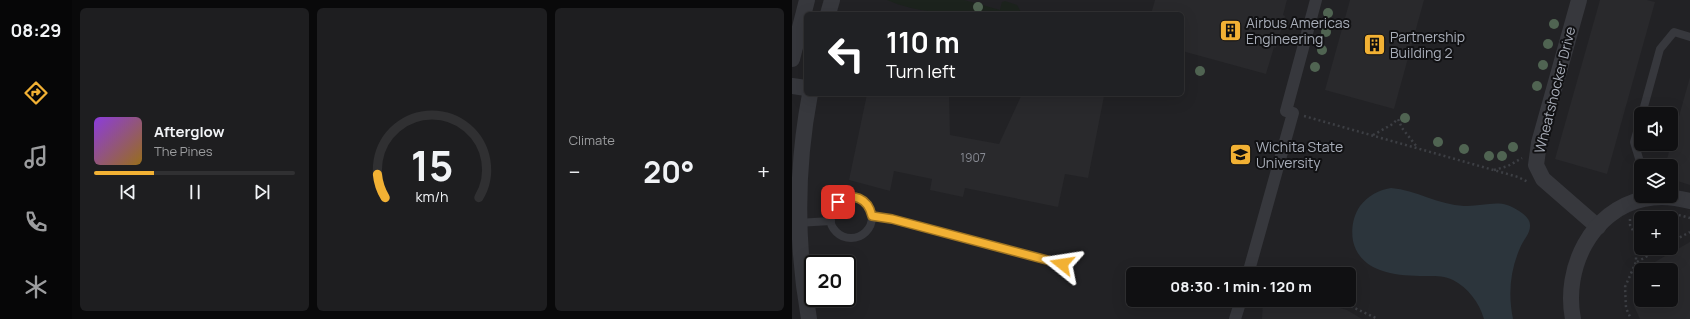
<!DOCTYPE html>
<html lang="en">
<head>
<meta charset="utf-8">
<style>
  body { margin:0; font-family:Manrope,sans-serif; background:#1e1e20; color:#f1f3f6; height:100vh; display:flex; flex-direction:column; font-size:15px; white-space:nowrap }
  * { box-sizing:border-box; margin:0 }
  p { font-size:13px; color:#9c9d9f }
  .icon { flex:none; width:22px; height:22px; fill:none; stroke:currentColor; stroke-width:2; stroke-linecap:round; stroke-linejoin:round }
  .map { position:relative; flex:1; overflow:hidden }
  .sheet { display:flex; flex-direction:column; gap:8px; padding:8px; background:#09090a; width:720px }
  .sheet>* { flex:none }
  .top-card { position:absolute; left:12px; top:12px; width:380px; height:84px; border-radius:6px; box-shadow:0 4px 16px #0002,0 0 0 1px #303032; background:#202124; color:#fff; overflow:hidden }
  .tools { position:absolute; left:842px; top:107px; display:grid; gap:8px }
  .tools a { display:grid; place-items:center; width:44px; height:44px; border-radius:6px; background:#101012; box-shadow:0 4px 16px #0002,0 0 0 1px #303032; font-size:20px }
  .speed { position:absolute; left:12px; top:255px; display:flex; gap:8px; font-size:20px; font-weight:700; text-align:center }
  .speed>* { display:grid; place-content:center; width:52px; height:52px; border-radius:50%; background:#101012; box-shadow:0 4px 16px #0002,0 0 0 1px #303032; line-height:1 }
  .speed .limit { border:2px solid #111; border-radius:6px; background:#fff; color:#111 }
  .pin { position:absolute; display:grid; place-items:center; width:34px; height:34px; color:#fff; margin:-17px; border-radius:8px; box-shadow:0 2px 6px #0006 }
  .me { position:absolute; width:44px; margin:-22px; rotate:285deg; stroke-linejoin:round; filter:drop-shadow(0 0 3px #0008) }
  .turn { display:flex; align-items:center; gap:14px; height:84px; padding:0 16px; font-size:18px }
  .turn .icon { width:52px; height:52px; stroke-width:2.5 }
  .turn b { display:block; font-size:28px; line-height:34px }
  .big { font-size:30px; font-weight:700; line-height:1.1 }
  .sheet .tile { flex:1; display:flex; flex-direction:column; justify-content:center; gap:6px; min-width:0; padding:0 14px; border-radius:6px; background:#1e1e20 }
  .sheet .dial { align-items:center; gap:0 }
  .dial svg { height:104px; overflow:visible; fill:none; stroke:#303032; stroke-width:7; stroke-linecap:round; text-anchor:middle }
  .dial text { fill:#f1f3f6; stroke:none }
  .song { display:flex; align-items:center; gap:12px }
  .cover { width:48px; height:48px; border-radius:6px; background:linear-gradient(135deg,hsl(270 70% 55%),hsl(40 70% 35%)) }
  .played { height:4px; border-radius:2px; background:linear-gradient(90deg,#f2b134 30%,#303032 30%) }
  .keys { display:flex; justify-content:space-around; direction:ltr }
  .heat { display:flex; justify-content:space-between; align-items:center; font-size:22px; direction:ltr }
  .sheet .tiles { flex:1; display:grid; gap:8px; grid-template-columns:repeat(3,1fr) }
  .trip { position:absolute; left:334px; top:267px; width:230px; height:40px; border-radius:6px; background:#101012; box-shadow:0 4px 16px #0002,0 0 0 1px #303032; font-weight:700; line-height:40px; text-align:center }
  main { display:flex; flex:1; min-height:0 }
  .tab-bar { display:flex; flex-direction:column; width:72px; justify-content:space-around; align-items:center; background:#060607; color:#9c9d9f }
  .tab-bar .icon { width:28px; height:28px }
  .tab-bar .active { color:#f2b134 }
  .tab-bar b { font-size:18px; color:#f1f3f6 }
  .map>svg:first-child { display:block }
</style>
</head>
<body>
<main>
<nav class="tab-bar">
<b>08:29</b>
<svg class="icon active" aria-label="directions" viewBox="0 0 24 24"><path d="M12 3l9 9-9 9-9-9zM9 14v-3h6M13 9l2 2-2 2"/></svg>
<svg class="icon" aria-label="music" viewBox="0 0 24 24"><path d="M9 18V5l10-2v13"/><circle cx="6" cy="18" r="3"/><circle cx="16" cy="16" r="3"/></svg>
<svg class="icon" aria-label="phone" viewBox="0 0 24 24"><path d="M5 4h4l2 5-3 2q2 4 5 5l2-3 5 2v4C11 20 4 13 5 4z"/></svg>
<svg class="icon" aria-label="climate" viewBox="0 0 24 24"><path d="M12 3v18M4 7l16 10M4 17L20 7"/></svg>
</nav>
<section class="sheet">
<div class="tiles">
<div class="tile">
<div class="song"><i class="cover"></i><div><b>Afterglow</b><p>The Pines</p></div></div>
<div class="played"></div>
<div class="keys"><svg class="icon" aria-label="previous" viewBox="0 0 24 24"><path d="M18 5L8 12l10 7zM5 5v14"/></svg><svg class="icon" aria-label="pause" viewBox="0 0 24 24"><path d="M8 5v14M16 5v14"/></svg><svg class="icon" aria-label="next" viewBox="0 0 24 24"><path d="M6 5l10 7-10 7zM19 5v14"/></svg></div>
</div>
<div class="tile dial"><svg viewBox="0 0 100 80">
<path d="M14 69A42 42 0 1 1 86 69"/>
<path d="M14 69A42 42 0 0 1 8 51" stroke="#f2b134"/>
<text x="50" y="56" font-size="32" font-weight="700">15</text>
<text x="50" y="72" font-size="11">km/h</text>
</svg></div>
<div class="tile"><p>Climate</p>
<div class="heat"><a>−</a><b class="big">20°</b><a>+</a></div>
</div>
</div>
</section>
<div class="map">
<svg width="898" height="319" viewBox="0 0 898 319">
  <rect width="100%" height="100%" fill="#161618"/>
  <path fill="#222225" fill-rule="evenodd" d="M0,0H898V319H0ZM14,14H390V94H14ZM849,114H879V144H849ZM849,166H879V196H849ZM849,218H879V248H849ZM21,264H55V298H21ZM849,270H879V300H849ZM341,274H557V300H341Z"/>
  <path fill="#1c231d" d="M95,0H172L208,10L210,2L213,1L225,5L230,14C185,14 137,18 95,0Z"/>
  <path fill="#2c353c" d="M599,188C624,190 647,205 672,206C686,207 702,201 715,205C723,208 739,216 738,226C738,234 731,240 728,248C718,271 716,294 721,319H692C687,302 676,288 661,280C653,276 645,276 637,276C609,276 569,275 561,241C559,229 561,216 568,206C576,196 586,190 599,188Z"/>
  <g fill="#29292c">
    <polygon points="363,0 495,0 491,15 493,16 484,48 482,47 474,74 390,51 390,14 359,14"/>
    <polygon points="558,0 632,0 602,109 533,90"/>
    <polygon points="808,0 855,0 863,2 815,174 763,159"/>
    <polygon points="898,77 898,185 879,179 879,166 873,166"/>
    <polygon points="75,94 157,94 158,135 207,144 230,94 308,94 312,96 296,178 273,174 266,207 173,188 171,197 138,190 140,179 102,171 98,191 57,180"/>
    <polygon points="898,242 898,319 848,319 842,306 841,298 842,289 849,273 849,300 879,300 879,270 852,270 861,263"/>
    <polygon points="471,300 537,305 555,310 570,319 470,319"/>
  </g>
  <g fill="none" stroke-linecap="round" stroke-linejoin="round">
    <g stroke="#3d3f44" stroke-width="2.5" stroke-dasharray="2 3" stroke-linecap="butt">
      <polyline points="512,116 726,177 736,182"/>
      <polyline points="581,135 599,125 606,119 610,128 625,147"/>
      <polyline points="702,170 716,166 730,158"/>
      <path d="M852,215C867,212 882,213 898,218"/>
      <polyline points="838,219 838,225 844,236 844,262 833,287 834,308 839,319"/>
      <polyline points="879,242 898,232"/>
      <polyline points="845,262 869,248"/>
      <polyline points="540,300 554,304 586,319"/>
    </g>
    <g stroke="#37383d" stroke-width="8">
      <polyline points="850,114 868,49 882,32 898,37"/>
      <polyline points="849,118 842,142 849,165 849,185"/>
      <circle cx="59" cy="217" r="21"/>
      <polyline points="80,216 100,219 271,264"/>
      <polyline points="5,223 39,221"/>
    </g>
    <g stroke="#37383d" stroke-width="12">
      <polyline points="456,274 501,113 494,111 524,0"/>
      <polyline points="443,319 449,300"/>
    </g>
    <g stroke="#37383d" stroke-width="16">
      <polyline points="787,0 747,143 744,165 751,179 806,227"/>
      <polyline points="36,14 40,0"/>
      <polyline points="0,59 15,0"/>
      <polyline points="0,86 14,88"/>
      <path d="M17,319C4,245 4,168 18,94"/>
      <path d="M781,319C771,269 799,210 852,199C868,195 883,197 898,201"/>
    </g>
  </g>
  <g fill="#506452">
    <circle cx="186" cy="7" r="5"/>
    <circle cx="536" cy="13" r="5"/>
    <circle cx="762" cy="24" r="5"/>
    <circle cx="534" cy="32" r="5"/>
    <circle cx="756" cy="44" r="5"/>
    <circle cx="530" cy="50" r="5"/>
    <circle cx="751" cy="65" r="5"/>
    <circle cx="523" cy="67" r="5"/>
    <circle cx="408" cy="71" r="5"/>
    <circle cx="745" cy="86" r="5"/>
    <circle cx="613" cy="118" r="5"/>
    <circle cx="646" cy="142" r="5"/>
    <circle cx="721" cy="147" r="5"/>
    <circle cx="672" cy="149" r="5"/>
    <circle cx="697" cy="156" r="5"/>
    <circle cx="710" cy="156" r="5"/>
  </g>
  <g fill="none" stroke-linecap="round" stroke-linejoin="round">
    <defs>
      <path id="route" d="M46,202C61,192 76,198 80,216L100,219L270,264"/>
    </defs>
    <use href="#route" stroke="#9d7322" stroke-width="10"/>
    <use href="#route" stroke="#f2b134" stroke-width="7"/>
  </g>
  <defs>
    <symbol id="building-square" viewBox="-11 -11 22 22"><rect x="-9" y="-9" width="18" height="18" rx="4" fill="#f2b134" stroke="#111113"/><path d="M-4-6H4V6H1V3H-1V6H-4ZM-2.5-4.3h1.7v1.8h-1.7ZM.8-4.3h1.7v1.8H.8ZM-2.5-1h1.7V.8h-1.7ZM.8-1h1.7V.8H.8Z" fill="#111"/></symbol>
    <symbol id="university-square" viewBox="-11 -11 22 22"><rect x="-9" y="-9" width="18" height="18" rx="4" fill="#f2b134" stroke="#111113"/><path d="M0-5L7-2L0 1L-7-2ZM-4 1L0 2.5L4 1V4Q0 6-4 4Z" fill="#111"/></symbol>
  </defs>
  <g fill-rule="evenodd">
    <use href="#building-square" x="426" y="18" width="25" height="25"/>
    <use href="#building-square" x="570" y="32" width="25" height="25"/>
    <use href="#university-square" x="436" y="142" width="25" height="25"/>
  </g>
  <g text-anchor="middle" stroke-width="4" stroke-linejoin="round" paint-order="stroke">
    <g font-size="12" fill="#888b94">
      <text x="181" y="162">1907</text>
    </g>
    <g font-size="14" fill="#a8adb8" stroke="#111113" text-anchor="start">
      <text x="454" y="28">Airbus Americas<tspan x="454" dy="16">Engineering</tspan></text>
      <text x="598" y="42">Partnership<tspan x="598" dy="16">Building 2</tspan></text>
      <text x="464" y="152">Wichita State<tspan x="464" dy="16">University</tspan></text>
    </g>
    <g font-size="14" fill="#a8adb8" stroke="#111113">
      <text transform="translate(763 90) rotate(-76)" y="5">Wheatshocker Drive</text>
    </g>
  </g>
</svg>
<div class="tools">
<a><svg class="icon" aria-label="sound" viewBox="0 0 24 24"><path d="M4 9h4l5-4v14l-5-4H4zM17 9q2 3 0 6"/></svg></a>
<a><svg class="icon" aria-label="layers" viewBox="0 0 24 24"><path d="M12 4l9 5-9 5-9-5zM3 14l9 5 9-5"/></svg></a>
<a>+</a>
<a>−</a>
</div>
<div class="speed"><div class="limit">20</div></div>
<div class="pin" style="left:46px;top:202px;background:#d93025"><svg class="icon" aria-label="arrive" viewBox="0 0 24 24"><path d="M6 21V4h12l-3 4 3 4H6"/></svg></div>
<svg class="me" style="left:270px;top:264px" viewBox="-20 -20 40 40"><path d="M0-17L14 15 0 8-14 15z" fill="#f2b134" stroke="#fff" stroke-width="4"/></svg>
<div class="trip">08:30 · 1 min · 120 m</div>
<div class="top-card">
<div class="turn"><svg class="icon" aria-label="left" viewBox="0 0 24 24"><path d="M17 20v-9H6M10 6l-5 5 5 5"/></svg><div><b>110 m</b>Turn left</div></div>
</div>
</div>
</main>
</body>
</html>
